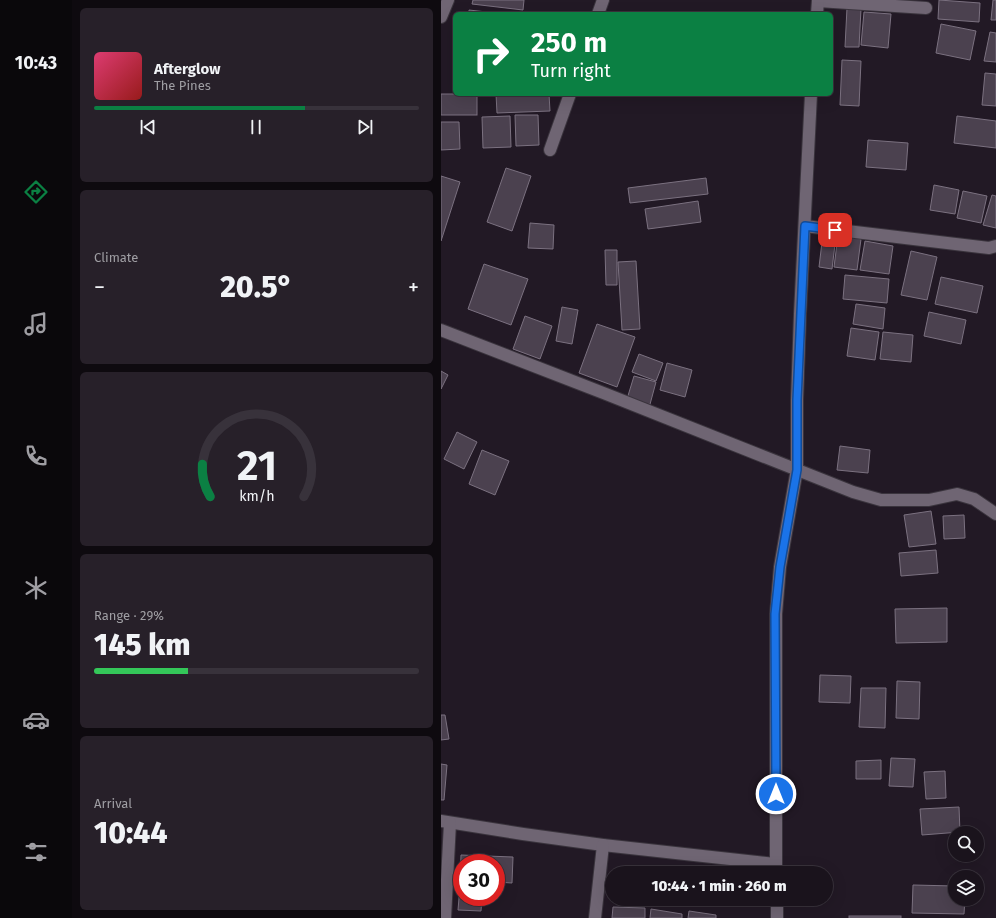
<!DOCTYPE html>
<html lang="en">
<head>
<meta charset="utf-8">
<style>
  body { margin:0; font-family:"Fira Sans",sans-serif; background:#272029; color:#f1f3f6; height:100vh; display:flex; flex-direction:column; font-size:15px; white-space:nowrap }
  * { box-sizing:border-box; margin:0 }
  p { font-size:13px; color:#9f9ea3 }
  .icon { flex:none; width:22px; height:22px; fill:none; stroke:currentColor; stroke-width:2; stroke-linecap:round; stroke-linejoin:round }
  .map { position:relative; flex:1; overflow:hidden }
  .panel { display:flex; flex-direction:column; gap:8px; padding:8px; background:#0e0a0f; width:369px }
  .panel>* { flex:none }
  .banner { position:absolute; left:12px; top:12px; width:380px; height:84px; border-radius:6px; box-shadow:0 4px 16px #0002,0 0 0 1px #38323b; background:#0b8043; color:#fff; overflow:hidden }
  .fabs { position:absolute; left:507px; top:826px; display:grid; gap:8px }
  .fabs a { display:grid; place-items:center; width:36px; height:36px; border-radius:50%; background:#1a131c; box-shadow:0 4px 16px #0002,0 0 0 1px #38323b; font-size:20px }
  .speed { position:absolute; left:12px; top:854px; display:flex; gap:8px; font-size:20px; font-weight:700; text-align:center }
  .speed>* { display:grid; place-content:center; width:52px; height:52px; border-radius:50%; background:#1a131c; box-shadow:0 4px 16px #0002,0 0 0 1px #38323b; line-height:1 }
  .speed .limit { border:6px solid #d22; background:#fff; color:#111 }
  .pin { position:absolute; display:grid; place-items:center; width:34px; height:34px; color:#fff; margin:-17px; border-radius:8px; box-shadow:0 2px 6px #0006 }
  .me { position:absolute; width:44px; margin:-22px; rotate:0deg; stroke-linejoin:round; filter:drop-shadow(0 0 3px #0008) }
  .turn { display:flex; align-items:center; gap:14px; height:84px; padding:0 12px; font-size:18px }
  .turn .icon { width:52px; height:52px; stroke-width:2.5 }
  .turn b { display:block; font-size:28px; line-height:34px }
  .big { font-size:30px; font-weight:800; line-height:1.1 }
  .panel .widget { flex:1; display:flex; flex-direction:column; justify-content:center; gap:6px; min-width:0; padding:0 14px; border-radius:6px; background:#272029 }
  .panel .dial { align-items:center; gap:0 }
  .dial svg { height:104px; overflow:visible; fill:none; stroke:#38323b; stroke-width:7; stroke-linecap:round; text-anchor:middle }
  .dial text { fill:#f1f3f6; stroke:none }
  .song { display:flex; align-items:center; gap:12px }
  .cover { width:48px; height:48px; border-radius:6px; background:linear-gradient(135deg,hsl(340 70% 55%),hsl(0 70% 35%)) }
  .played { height:4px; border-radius:2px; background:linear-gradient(90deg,#0b8043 65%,#38323b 65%) }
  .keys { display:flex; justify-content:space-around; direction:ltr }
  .heat { display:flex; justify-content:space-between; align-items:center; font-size:22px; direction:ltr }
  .charge { height:6px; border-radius:3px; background:linear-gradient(90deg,#34c759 29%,#38323b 0) }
  .trip { position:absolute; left:164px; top:866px; width:228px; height:40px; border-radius:20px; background:#1a131c; box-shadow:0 4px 16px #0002,0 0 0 1px #38323b; font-weight:800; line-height:40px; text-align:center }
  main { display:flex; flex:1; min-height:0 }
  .tabs { display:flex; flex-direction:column; width:72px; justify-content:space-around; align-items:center; background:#0a080b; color:#9f9ea3 }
  .tabs .icon { width:28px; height:28px }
  .tabs .selected { color:#0b8043 }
  .tabs b { font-size:18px; color:#f1f3f6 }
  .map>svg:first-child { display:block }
</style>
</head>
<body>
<main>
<nav class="tabs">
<b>10:43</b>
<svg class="icon selected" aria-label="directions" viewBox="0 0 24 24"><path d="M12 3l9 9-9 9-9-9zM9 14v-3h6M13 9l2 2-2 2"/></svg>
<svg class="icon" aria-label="music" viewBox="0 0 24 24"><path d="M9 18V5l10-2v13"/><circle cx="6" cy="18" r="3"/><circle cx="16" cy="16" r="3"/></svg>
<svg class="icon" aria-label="phone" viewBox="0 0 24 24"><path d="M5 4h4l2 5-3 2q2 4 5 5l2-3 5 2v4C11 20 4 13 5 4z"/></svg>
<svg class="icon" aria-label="climate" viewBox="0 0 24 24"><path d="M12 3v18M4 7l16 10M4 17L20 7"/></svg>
<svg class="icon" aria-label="car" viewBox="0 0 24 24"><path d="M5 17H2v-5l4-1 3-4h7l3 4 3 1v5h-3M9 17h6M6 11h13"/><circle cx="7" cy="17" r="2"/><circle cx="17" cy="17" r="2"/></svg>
<svg class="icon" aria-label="filters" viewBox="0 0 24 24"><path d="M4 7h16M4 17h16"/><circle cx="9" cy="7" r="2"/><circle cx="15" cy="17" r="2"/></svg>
</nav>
<section class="panel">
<div class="widget">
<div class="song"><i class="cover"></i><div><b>Afterglow</b><p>The Pines</p></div></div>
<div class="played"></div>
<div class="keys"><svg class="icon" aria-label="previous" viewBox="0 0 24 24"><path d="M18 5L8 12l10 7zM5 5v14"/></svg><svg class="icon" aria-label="pause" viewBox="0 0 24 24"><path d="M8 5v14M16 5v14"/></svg><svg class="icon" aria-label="next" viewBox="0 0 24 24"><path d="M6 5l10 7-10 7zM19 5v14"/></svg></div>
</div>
<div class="widget"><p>Climate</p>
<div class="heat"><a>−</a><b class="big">20.5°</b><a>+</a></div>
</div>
<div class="widget dial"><svg viewBox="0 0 100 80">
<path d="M14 69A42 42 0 1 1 86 69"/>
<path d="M14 69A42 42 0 0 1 8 44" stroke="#0b8043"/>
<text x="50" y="56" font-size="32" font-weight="700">21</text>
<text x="50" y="72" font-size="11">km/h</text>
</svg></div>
<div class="widget"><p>Range · 29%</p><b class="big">145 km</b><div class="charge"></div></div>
<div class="widget"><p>Arrival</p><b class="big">10:44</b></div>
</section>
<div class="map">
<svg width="555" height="918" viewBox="0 0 555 918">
  <rect width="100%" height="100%" fill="#221925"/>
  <g fill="#4b414f" stroke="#7b7180">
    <polygon points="32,0 83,0 82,10 31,4"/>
    <polygon points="498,0 539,3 538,22 497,19"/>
    <polygon points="552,0 555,0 555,20 550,20"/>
    <polygon points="406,8 420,9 418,47 404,47"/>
    <polygon points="28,10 63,14 28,14"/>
    <polygon points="423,12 450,14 447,48 420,45"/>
    <polygon points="500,24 535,31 529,60 495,53"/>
    <polygon points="549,32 555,33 555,62 543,61"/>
    <polygon points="401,60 420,61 418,106 399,105"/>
    <polygon points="544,73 555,74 555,106 541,105"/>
    <rect x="0" y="94" width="36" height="21"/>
    <polygon points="55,94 108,94 109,111 56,113"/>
    <polygon points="74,115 97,115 98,145 75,146"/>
    <polygon points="69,116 70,147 42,148 41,117"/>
    <polygon points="516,116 555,121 555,148 513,143"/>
    <polygon points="0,122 18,122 19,149 0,150"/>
    <polygon points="427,140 467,143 465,170 425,167"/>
    <polygon points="65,168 90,176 71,231 46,222"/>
    <polygon points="0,176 19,182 0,241"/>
    <polygon points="265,178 267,194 189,203 187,188"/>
    <polygon points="493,185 518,190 514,214 489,210"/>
    <polygon points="522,191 546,196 540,223 516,218"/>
    <polygon points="551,195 555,196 555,228 542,225"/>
    <polygon points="257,201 260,222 207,229 204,209"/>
    <polygon points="89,223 113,225 112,249 87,248"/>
    <polygon points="382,234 395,236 391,269 378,267"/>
    <polygon points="397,236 420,239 416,270 393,267"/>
    <polygon points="424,241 452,246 448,274 419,270"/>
    <polygon points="164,250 176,250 176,285 165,285"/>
    <polygon points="470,251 496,257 486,300 460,295"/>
    <polygon points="195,261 199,329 181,330 177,262"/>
    <polygon points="43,264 87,279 70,325 27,309"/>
    <polygon points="404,275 448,279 446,303 402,299"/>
    <polygon points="500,277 542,286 536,313 494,304"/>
    <polygon points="415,304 444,308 442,329 412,324"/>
    <polygon points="121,307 137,310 131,344 115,341"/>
    <polygon points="488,312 525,320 520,344 483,336"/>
    <polygon points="84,316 111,326 99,359 72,349"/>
    <polygon points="156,324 194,337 176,387 138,373"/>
    <polygon points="410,328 438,332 434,360 406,356"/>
    <polygon points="442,332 472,335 470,362 439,359"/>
    <polygon points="198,354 222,363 215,381 191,372"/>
    <polygon points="226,363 251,370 244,397 219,390"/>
    <polygon points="0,371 7,375 0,389"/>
    <polygon points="193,376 215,382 208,408 186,399"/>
    <polygon points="16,432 36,442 23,469 3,459"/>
    <polygon points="399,446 429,450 427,473 396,470"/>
    <polygon points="41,450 68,461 54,495 28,484"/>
    <polygon points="490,511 495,544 468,547 463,515"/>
    <polygon points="523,515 524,538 503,539 502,516"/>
    <polygon points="495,550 497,573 460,576 458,553"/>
    <polygon points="506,608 506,642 455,643 454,609"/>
    <polygon points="379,675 410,676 409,703 378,702"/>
    <polygon points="456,681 479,682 478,719 455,718"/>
    <polygon points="420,688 445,688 444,728 418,727"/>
    <polygon points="0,715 4,715 8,739 0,740"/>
    <polygon points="450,758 474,759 472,787 448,786"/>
    <polygon points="440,760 440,779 415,779 415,761"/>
    <polygon points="0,764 6,765 3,800 0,800"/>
    <polygon points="504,771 505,798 485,799 483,772"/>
    <polygon points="518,807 519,832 481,835 479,809"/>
    <polygon points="20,855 72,857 71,883 55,882 55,863 21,863 21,881 19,881"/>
    <polygon points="472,885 514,886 514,899 524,899 523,914 471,913"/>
    <polygon points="19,886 21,886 21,897 41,897 40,911 17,910"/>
    <polygon points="172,907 204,908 204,918 171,918"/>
    <polygon points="210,909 241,914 241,918 209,918"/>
    <polygon points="248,911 275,915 275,918 247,918"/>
    <rect x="408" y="916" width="52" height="2"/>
  </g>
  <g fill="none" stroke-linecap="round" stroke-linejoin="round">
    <defs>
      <g id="minor">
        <polyline points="377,1 485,8"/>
        <polyline points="157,14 162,0"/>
        <polyline points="376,14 377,0"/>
        <polyline points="0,17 7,0"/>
        <polyline points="109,150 129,94"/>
        <polyline points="364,226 548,248 555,246"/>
        <polyline points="0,330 165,394 412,492 440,500 488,500 516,494 533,499 555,514"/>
        <polyline points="0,821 82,834 162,845 334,864"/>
        <polyline points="335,873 335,614 339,567 356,469 356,400 359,314 370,94"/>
        <polyline points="336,899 336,918"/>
        <polyline points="4,918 9,823"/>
        <polyline points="154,918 162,845"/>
      </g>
    </defs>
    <use href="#minor" stroke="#3a343d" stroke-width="14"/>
    <use href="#minor" stroke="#6f6573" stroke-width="12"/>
  </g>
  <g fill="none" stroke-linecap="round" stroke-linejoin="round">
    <defs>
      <polyline id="route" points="335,794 334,614 339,567 356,470 356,400 364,226 394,230"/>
    </defs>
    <use href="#route" stroke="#114b97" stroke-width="10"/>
    <use href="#route" stroke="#1a73e8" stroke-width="7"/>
  </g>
</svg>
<div class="fabs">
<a><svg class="icon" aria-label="search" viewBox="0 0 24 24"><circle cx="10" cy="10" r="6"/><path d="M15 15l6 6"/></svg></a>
<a><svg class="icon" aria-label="layers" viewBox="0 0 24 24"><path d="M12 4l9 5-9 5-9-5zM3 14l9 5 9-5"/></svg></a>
</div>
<div class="speed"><div class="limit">30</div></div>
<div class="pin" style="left:394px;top:230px;background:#d93025"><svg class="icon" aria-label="arrive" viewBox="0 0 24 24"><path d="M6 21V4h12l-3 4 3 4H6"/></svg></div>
<svg class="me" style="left:335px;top:794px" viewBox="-20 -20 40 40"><circle r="17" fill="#1a73e8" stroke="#fff" stroke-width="3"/><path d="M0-11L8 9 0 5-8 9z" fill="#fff"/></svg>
<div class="trip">10:44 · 1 min · 260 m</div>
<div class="banner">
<div class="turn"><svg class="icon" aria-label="right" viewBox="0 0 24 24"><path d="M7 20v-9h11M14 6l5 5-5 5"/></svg><div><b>250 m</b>Turn right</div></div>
</div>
</div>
</main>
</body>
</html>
